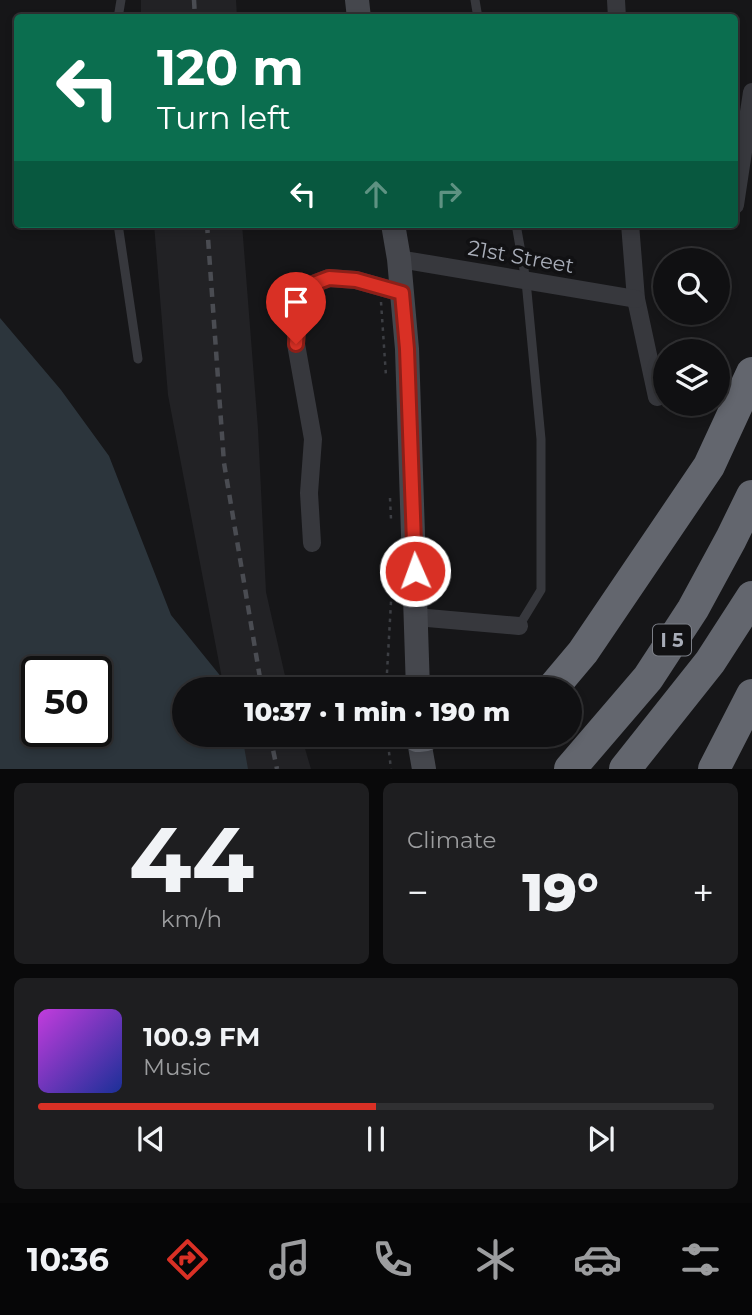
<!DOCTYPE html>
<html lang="en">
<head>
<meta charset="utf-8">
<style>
  body { margin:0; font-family:Montserrat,sans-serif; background:#1e1e20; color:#f1f3f6; height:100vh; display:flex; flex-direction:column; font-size:26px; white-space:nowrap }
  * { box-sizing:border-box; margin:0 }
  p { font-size:23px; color:#9c9d9f }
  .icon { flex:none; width:38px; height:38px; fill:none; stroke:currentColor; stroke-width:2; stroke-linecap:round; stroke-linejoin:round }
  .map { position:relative; height:769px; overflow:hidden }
  .side { display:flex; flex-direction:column; gap:14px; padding:14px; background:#09090a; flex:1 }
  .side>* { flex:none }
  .hud { position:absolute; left:14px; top:14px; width:724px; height:214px; border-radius:7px; box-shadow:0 4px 10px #0003,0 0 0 2px #303032; background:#0b6e4f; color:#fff; overflow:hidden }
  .fabs { position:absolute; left:653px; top:248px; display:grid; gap:14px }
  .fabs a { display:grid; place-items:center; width:77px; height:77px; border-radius:50%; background:#101012; box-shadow:0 4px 10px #0003,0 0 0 2px #303032; font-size:35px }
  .speed { position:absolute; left:21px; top:656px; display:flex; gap:14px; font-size:35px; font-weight:700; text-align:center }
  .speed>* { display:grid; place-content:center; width:91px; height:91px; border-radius:50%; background:#101012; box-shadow:0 4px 10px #0003,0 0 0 2px #303032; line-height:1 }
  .speed .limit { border:4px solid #111; border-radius:10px; background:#fff; color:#111 }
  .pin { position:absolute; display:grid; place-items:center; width:60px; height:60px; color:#fff; margin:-72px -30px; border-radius:50% 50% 50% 0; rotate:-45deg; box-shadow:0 0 7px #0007 }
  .pin .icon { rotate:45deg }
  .me { position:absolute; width:77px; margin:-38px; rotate:358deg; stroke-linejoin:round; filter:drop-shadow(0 0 5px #0008) }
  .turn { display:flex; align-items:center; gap:24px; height:147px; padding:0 28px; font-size:32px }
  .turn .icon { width:91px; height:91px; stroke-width:2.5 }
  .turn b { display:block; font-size:49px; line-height:60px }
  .lanes { display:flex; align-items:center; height:66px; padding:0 28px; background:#0003; justify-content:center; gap:35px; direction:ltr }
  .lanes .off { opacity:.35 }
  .big { font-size:52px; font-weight:800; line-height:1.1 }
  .side .card { flex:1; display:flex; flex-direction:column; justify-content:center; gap:10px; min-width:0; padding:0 24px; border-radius:10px; background:#1e1e20 }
  .side .dial { align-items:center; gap:0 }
  .dial b { font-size:91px; line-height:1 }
  .song { display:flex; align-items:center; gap:21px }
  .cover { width:84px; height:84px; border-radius:10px; background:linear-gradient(135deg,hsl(290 70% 55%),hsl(230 70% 35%)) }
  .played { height:7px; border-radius:4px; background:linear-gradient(90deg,#d93025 50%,#303032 50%) }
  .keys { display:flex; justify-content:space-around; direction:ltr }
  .heat { display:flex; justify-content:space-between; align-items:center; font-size:38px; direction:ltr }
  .side .tiles { flex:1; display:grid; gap:14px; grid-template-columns:1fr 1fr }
  .card:last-child { grid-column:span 2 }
  .trip { position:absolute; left:172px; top:677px; width:410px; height:70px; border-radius:35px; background:#101012; box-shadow:0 4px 10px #0003,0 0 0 2px #303032; font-weight:800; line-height:70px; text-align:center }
  .tab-bar { display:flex; height:112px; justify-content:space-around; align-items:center; background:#060607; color:#9c9d9f }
  .tab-bar .icon { width:49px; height:49px }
  .tab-bar .active { color:#d93025 }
  .tab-bar b { font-size:32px; color:#f1f3f6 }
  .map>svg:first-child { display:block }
</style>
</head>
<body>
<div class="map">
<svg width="752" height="769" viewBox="0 0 752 769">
  <rect width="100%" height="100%" fill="#161618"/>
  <g fill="#222225">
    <polygon points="141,0 236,0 237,17 141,17"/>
    <polygon points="154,224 242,224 258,429 266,592 288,689 224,689 168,395"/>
    <polygon points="234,735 301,735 311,769 241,769"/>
  </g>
  <path fill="#2c353c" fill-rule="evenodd" d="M0,318L61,390L109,456L171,615L231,689L184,690V735H242L248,769H0ZM37,672H96V732H37Z"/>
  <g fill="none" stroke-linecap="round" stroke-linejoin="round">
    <g stroke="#3d3f44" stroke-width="2.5" stroke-dasharray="3.5 5" stroke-linecap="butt">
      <polyline points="381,302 386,376"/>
      <polyline points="390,498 391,519"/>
      <polyline points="386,690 393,567"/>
      <polyline points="387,735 391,769"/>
    </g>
    <g stroke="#37383d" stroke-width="9">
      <polyline points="475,0 478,18"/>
      <polyline points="118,18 121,0"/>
      <polyline points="118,224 138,359"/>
      <polyline points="516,224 526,281 541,439 541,590 519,626"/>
    </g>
    <g stroke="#37383d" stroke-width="18">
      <polyline points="616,0 617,18"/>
      <polyline points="735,205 752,92"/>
      <polyline points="630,224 636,299 657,397"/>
      <polyline points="399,259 636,299"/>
      <polyline points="312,543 309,493 313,439 296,344 297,316 308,286 329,278 356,280 402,293"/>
      <polyline points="416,617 519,626"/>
    </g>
    <g stroke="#45474d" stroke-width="24">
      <polyline points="357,0 359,18"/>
      <polyline points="393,224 399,259 407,349 418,690"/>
      <polyline points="418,735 424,769"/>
    </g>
    <g stroke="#63666e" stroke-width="32">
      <polyline points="551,690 583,652 709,466 752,373"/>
      <polyline points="418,736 426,735"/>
      <polyline points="570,769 648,678 693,609 731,539 752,496"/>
      <polyline points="625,769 710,662 752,597"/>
      <polyline points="714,769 752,695"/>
    </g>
    <g stroke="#4a4c52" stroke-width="4.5" stroke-dasharray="9 7" stroke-linecap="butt">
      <polyline points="194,0 195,18"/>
      <polyline points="207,224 224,463 262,690"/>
      <polyline points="270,735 277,769"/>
    </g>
  </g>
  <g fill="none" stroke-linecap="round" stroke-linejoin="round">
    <defs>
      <polyline id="route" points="296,344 298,316 308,286 329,278 356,280 402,293 407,349 415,571"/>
    </defs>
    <use href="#route" stroke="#8d1f18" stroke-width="18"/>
    <use href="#route" stroke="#d93025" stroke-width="12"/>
  </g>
  <g text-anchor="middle" stroke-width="7" stroke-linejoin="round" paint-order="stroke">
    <rect fill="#111113" stroke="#7b7e86" stroke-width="2" x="653" y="624.5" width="38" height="31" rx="5"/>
    <g font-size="19" font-weight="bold" fill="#a8adb8">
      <text x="672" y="647">I 5</text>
    </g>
    <g font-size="21" fill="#a8adb8" stroke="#111113">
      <text transform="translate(521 257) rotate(10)" y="7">21st Street</text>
    </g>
  </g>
</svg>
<div class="fabs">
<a><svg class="icon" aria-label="search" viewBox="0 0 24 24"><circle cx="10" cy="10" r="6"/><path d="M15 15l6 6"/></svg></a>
<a><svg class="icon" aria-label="layers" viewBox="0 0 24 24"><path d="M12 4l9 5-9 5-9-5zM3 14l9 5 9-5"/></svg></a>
</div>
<div class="speed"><div class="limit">50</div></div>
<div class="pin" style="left:296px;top:344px;background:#d93025"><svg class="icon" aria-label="arrive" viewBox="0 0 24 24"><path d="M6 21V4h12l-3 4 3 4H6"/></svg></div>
<svg class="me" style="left:415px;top:571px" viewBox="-20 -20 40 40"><circle r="17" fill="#d93025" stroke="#fff" stroke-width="3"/><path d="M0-11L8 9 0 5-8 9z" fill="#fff"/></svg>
<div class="trip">10:37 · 1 min · 190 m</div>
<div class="hud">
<div class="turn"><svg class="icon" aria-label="left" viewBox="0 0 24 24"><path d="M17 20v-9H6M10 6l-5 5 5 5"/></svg><div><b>120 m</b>Turn left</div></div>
<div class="lanes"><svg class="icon" aria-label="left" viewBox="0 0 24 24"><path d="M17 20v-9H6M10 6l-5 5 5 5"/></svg><svg class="icon off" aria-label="ahead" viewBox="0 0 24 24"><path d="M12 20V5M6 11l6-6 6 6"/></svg><svg class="icon off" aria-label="right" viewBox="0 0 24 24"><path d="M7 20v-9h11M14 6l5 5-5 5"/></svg></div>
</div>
</div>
<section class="side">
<div class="tiles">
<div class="card dial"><b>44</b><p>km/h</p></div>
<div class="card"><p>Climate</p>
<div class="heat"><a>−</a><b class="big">19°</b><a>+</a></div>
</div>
<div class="card">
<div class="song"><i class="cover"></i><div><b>100.9 FM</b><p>Music</p></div></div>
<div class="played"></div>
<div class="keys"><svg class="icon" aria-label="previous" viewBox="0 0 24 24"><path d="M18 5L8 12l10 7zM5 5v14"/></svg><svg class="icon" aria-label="pause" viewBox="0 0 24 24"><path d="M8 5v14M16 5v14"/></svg><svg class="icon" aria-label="next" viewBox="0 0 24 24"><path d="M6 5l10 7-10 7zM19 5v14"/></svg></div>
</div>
</div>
</section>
<nav class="tab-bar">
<b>10:36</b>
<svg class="icon active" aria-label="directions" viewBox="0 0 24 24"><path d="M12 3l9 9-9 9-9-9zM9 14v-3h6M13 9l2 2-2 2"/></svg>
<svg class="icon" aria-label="music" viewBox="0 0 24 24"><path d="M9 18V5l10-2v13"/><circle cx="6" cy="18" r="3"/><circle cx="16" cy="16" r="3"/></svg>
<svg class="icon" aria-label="phone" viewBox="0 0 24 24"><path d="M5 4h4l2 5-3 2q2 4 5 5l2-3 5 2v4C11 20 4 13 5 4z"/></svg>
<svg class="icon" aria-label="climate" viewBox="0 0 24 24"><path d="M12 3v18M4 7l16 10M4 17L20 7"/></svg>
<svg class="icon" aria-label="car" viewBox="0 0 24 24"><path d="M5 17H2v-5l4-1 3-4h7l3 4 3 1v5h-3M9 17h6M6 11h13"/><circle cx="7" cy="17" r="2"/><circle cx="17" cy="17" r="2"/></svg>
<svg class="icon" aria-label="filters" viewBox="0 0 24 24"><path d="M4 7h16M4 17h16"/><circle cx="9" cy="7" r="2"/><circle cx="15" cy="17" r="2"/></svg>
</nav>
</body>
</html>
